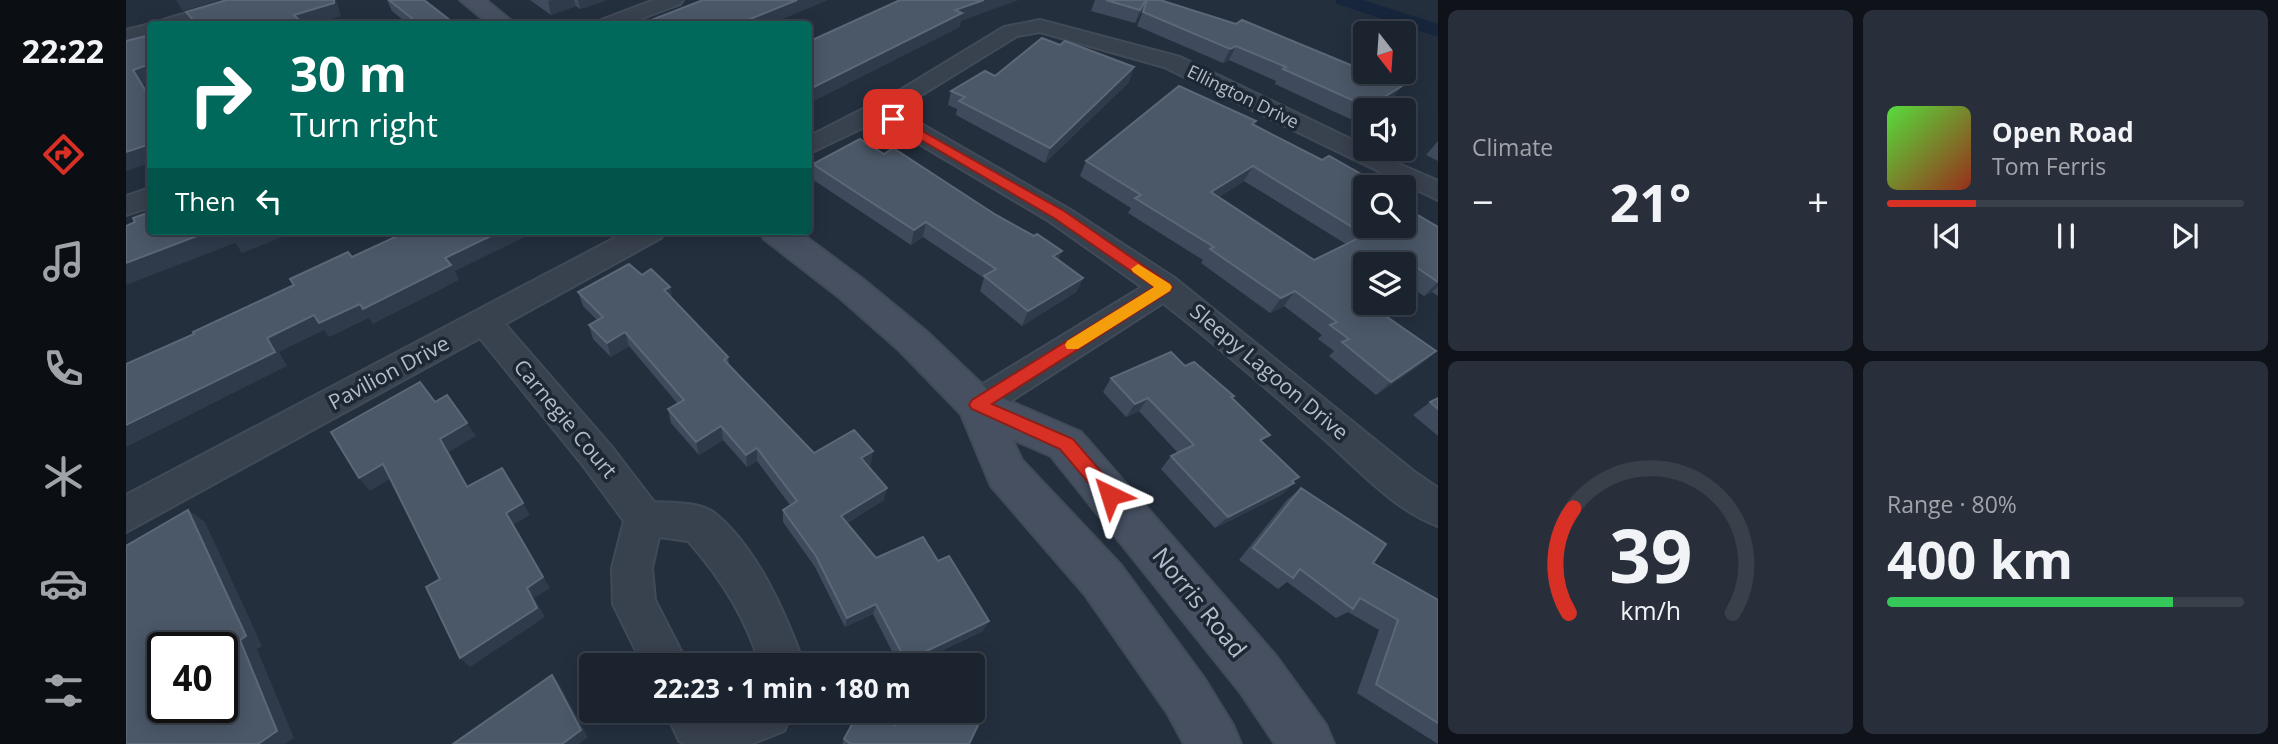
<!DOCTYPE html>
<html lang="en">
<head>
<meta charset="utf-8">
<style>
  body { margin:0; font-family:"Open Sans",sans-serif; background:#282f3a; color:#f1f3f6; height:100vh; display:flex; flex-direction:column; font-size:26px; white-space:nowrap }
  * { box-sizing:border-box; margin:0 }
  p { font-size:23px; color:#a0a4aa }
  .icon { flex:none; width:38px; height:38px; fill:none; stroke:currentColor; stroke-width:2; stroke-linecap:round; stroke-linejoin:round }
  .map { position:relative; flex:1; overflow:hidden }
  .drawer { display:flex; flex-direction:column; gap:10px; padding:10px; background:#0f1319; width:840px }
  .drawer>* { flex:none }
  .hud { position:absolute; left:21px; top:21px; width:665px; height:214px; border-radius:7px; box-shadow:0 4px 18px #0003,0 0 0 2px #39404a; background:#00695c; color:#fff; overflow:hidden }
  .needle { width:46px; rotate:163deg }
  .tools { position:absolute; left:1227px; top:21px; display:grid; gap:14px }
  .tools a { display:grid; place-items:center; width:63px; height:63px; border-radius:7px; background:#1b232e; box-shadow:0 4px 18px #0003,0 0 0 2px #39404a; font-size:35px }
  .speed { position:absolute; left:21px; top:632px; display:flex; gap:14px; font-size:35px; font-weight:700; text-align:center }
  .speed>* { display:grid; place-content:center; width:91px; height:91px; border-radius:50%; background:#1b232e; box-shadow:0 4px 18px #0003,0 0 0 2px #39404a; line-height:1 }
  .speed .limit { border:4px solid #111; border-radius:10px; background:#fff; color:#111 }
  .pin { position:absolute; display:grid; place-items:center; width:60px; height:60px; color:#fff; margin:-30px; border-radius:14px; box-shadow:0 4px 10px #0006 }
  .me { position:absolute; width:77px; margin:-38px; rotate:319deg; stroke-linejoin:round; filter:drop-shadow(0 0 5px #0008) }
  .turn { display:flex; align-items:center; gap:24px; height:147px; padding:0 28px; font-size:32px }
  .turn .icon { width:91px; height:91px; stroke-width:2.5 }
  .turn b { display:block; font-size:49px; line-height:60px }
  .then { display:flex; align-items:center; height:66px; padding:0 28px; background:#0003; gap:14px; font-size:26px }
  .big { font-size:52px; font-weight:700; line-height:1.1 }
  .drawer .widget { flex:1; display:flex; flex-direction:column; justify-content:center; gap:10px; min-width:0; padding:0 24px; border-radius:10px; background:#282f3a }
  .drawer .dial { align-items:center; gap:0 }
  .dial svg { height:182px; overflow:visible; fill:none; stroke:#39404a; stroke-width:7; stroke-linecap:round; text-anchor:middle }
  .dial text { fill:#f1f3f6; stroke:none }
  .song { display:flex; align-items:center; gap:21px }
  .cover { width:84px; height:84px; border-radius:10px; background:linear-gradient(135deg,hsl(110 70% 55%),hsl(10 70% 35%)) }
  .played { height:7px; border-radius:4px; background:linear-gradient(90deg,#d93025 25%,#39404a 25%) }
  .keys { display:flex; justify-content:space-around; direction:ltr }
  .heat { display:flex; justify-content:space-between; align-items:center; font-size:38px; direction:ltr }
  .charge { height:10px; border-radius:5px; background:linear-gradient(90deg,#34c759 80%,#39404a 0) }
  .drawer .tiles { flex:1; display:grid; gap:10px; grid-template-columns:repeat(2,1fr) }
  .trip { position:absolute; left:453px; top:653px; width:406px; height:70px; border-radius:7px; background:#1b232e; box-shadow:0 4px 18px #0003,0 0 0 2px #39404a; font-weight:700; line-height:70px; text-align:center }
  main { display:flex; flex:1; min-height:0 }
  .tab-bar { display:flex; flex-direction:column; width:126px; justify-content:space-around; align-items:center; background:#0b0e12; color:#a0a4aa }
  .tab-bar .icon { width:49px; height:49px }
  .tab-bar .current { color:#d93025 }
  .tab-bar b { font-size:32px; color:#f1f3f6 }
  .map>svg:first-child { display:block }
</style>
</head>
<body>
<main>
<nav class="tab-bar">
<b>22:22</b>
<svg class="icon current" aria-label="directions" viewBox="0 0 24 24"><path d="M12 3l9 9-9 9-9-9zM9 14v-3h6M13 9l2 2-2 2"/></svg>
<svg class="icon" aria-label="music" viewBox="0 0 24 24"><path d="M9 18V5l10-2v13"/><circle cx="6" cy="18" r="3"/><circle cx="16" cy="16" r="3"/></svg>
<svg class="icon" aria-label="phone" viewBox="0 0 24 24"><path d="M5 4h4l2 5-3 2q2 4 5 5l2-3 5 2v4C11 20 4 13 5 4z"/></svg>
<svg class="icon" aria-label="climate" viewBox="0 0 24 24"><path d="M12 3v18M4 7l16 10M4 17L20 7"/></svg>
<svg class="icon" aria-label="car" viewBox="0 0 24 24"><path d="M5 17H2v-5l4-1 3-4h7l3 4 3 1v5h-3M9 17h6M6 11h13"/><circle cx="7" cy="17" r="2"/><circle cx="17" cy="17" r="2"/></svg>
<svg class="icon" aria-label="filters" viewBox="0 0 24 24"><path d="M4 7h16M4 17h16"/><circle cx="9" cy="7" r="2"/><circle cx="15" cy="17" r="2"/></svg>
</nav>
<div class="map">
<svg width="1312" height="744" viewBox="0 0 1312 744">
  <rect width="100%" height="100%" fill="#242f3e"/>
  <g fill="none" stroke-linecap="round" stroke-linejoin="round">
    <polygon fill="#17263c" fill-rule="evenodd" points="1209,0 1237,0 1312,24 1312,37 1211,4"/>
    <defs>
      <g id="street">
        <polygon points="104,0 136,0 133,4 64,24 34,24 37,20"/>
        <polygon points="528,0 557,0 554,4 500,24 472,24 475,20"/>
        <path d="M914,20L1054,57L1239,146V149L1312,181V200L1038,67L914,32L891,36L771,110L943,209L1050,279L1290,473L1312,488V526C1268,510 1232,469 1197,438C1145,392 1092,346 1037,303L863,415L851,419L839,415L834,405L839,395L1016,287L923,221L753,120L682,154V137L776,89L878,27Z"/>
        <polygon points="24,24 27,24 24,24 24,36 0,43 0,30"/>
        <polygon points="24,188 24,207 0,215 0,196"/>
        <path d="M502,231H539L535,238L379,324L485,446L528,502C546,503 572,502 587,512C630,545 661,616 678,665H634C620,617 595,578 562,541L533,537L526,568L529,600L562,665H517L487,604L486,568L498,521L459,468L354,338L0,532V495Z"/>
        <polygon points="539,710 667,710 658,731 625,744 559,744 553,741"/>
      </g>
      <g id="secondary">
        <polygon points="334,0 360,0 389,24 363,24"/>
        <polygon points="634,231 672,231 738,280 800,331 865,393 955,432 1150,656 1200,725 1208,744 1149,744 1114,692 925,456 886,439 896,460 994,564 1078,678 1107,725 1115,744 1058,744 1042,714 960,596 865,486 835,414 774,351 714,298 638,239"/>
      </g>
    </defs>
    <use href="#street" stroke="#414a57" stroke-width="4"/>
    <use href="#secondary" stroke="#414a57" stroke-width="4"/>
    <use href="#street" fill="#38414e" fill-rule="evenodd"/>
    <use href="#secondary" fill="#465061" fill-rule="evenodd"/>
  </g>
  <g fill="#3f4b5c" fill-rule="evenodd">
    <polygon points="261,0 298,0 329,24 282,24 266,11"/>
    <polygon points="404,0 481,0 454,9 450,6 425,15"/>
    <polygon points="969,0 1034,0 1276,86 1265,100 1249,110 1239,110 1239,116 1234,113 1224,119 1149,84 1150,81 1103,60 1097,63 1011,26 1019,7 1009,23 965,11"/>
    <polygon points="869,76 1003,82 919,163 830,115 831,109 822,105 825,91"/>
    <path d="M1128,124L1312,227V296L1306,292L1298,296L1278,283V264H1239V298L1236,299L1310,351L1294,365L1250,395L1203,356L1208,351L1192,339L1196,335L1158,306L1144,313L1075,263L1077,260L1002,213L1005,208L954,176L960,161ZM1118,181L1220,244L1188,260L1093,197Z"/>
    <polygon points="1312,141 1312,161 1300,155"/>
    <polygon points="758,154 932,260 957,278 950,292 896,326 854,291 858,278 797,237 785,245 686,179 687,164"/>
    <polygon points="516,275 544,287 546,299 602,357 603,365 688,453 745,464 742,466 758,500 721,523 750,558 812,561 857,631 786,665 773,665 747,614 719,627 689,567 657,522 657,510 664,505 631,461 621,467 597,440 573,455 545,423 542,409 552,404 503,346 485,357 467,339 463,325 471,320 457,306 452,292"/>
    <polygon points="1059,366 1108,396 1106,398 1137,442 1168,483 1155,495 1089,528 1035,469 1045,456 1052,453 1013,411 1000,417 977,392 985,378"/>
    <polygon points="1312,398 1312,436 1287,415 1304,402"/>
    <polygon points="1175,488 1247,563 1312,600 1312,744 1231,693 1253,630 1222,612 1210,618 1161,582 1152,589 1113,560 1161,500"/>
    <polygon points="718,739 843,744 716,744"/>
  </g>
  <g fill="#2f3b4b">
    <polygon points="50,0 95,0 57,11"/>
    <polygon points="208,0 210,0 215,16 190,24 166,24 168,15"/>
    <polygon points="426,0 448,0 450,6 425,15 422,1"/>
    <polygon points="452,0 481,0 454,9"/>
    <polygon points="671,0 702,0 645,24 612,24"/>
    <polygon points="858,0 893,0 835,21 834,27 682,104 682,90 829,10"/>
    <polygon points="1020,0 1023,0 1009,23 1014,10"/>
    <polygon points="1110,46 1103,60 1097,63 1104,49"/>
    <polygon points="24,64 24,82 17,84 24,96 24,98 7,70"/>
    <polygon points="1008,67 1003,82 919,163 924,148"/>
    <polygon points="1276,86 1265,100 1249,110 1244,110 1250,102"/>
    <polygon points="1244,99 1234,113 1224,119 1235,104"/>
    <polygon points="24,144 24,163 0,171 0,152"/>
    <polygon points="1127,166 1118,181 1077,207 1085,192"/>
    <polygon points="800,222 797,237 785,245 788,230"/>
    <polygon points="84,231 153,231 156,237 116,253 109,243 0,285 0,263"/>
    <polygon points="375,231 411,231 329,271 333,280 247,324 237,309 319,258"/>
    <polygon points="936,251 930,266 927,256"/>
    <polygon points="1287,265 1278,275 1278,270"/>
    <polygon points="957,278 950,292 896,326 902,311"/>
    <polygon points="1312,282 1312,286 1306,292 1298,296"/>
    <polygon points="544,287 547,301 538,290"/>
    <polygon points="1239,290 1239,298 1217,309 1230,295"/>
    <polygon points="1169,291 1158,306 1144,313 1155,298"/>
    <polygon points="234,304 243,318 203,337 198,330 153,352 161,366 0,447 0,425 141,338 188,315"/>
    <polygon points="499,332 503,346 485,357 481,343"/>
    <polygon points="1310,351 1294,365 1250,395 1265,382"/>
    <polygon points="1022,398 1013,411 1000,417 1009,404"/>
    <polygon points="341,423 350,436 323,452 349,499 341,487 314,439"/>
    <polygon points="595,426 597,440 573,455 570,442"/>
    <polygon points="631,448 631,461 621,467 620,455"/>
    <polygon points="747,451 745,464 733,471 735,458"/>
    <polygon points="257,464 267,477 244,491 233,478"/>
    <polygon points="376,468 404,515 387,525 424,588 408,598 419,617 344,667 334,658 401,588 380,513"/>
    <polygon points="1173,477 1155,495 1089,528 1102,517"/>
    <polygon points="761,488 758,500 714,528 715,516"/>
    <polygon points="62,510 79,522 136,646 131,649 168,738 159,744 132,744 114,640"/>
    <polygon points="750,604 747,614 719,627 721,618"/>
    <polygon points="863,621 857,631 786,665 778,665 780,661"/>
    <polygon points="426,675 433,684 462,737 453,744 436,744"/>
  </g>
  <g fill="#4b5868" stroke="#5c6777" stroke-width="2" fill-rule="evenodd">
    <polygon points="101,0 208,0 208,3 168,15 175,22 166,24 61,24 69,22 60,12"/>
    <polygon points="263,0 298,0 329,24 293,24"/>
    <polygon points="577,0 671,0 612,24 515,24"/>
    <polygon points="774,0 858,0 829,10 836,13 682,90 682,42"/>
    <polygon points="980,0 1020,0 1014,10"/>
    <polygon points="1021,0 1034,0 1110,24 1116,20 1239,71 1239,72 1242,72 1276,86 1250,102 1244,99 1235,104 1157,69 1160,67 1110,46 1104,49 1017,12"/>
    <polygon points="24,35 24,64 7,70 24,98 24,144 0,152 0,41"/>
    <polygon points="916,38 934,45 939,41 1008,67 924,148 833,101 839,97 825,91 859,71 869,76"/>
    <path d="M1053,86L1130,121L1126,124L1196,160L1203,156L1258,187H1239V226H1278V207L1312,227V282L1287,265L1278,270V264H1239V290L1230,295L1239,301V303H1241L1310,351L1265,382L1216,342L1223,339L1204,325L1211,322L1169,291L1155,298L1084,249L1088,247L1009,198L1015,195L960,161ZM1127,166L1239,235L1188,260L1085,192Z"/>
    <polygon points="734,139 758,154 767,148 870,215 908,236 911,234 936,251 927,256 957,278 902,311 858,276 870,269 800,222 788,230 687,164"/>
    <polygon points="24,212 24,231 84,231 0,263 0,226 9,222 7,218"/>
    <polygon points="101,231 117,231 104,236"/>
    <polygon points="282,231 375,231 319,258 325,265 237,309 234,304 193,323 188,315 141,338 149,352 0,425 0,364 68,334 67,332 168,285 164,279 222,252 226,257"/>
    <polygon points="503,264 516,275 525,269 544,287 538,290 602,357 598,360 688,453 728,430 747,451 735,458 761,488 715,516 750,558 797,537 812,561 823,556 863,621 780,661 750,604 721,618 690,556 657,510 671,501 631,448 620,455 595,426 570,442 542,409 558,400 499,332 481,343 463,325 477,317 452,292"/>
    <polygon points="1045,352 1059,366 1068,362 1108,396 1105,397 1144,435 1134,440 1173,477 1166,481 1168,483 1102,517 1045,456 1068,445 1022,398 1009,404 985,378"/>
    <polygon points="294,382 309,402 321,395 341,423 314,439 341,487 376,468 397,503 380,513 417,577 401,588 411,608 334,658 300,587 314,579 257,464 233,478 205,432"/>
    <polygon points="1312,398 1312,409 1304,402"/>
    <polygon points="1175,488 1260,544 1247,563 1312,600 1312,723 1250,684 1272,620 1234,598 1227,609 1174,569 1167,578 1127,548"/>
    <path d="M62,510L120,636L114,640L151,731L132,744H0V546ZM37,648H96V707H37Z"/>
    <polygon points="426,675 455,730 436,744 327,744"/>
    <polygon points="734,710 748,710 769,725 777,710 842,710 855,719 843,744 725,744 718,739"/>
  </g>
  <polygon fill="#d93025" stroke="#8d1f18" stroke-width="2" points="763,117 771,117 938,211 1044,284 1046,287 1044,291 866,404 947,439 990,489 993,495 990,500 984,503 977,500 934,449 846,409 843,405 846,400 1028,287 928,218 763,121"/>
  <polygon fill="#f59e0b" points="1012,264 1044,284 1046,287 1044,291 952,349 941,349 939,345 941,341 1028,287 1007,272 1005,269"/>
  <g text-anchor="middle" stroke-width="7" stroke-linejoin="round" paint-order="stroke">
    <g font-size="18" fill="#b4bcc9" stroke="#1d2633">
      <text transform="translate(1117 97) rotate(26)" y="6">Ellington Drive</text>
    </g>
    <g font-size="21" fill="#b4bcc9" stroke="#1d2633">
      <text transform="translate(1143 372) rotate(40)" y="7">Sleepy Lagoon Drive</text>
      <text transform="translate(263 373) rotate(-28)" y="7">Pavilion Drive</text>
      <text transform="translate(439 419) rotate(50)" y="7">Carnegie Court</text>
    </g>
    <g font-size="24" fill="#b4bcc9" stroke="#1d2633">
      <text transform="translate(1073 603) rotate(51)" y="8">Norris Road</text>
    </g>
  </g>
</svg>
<div class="tools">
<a><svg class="needle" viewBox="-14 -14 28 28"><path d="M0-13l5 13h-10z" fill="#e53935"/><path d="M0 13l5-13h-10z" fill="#a0a4aa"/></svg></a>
<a><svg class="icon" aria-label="sound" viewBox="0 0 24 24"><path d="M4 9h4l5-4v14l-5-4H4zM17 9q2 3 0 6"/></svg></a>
<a><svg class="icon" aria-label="search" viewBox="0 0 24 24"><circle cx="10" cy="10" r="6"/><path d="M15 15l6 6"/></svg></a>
<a><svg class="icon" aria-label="layers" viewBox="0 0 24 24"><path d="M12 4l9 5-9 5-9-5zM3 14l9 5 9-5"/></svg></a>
</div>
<div class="speed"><div class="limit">40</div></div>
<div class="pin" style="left:767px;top:119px;background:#d93025"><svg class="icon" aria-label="arrive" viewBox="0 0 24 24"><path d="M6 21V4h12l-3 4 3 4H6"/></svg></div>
<svg class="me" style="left:984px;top:495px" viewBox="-20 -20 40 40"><path d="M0-17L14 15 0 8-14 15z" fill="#d93025" stroke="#fff" stroke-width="4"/></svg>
<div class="trip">22:23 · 1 min · 180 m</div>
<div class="hud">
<div class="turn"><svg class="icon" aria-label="right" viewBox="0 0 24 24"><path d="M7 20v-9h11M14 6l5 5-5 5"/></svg><div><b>30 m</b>Turn right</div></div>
<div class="then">Then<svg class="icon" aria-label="left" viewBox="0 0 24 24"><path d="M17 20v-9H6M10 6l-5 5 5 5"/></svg></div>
</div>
</div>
<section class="drawer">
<div class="tiles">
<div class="widget"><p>Climate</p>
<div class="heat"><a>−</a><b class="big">21°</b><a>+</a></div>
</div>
<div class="widget">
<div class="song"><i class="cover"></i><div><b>Open Road</b><p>Tom Ferris</p></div></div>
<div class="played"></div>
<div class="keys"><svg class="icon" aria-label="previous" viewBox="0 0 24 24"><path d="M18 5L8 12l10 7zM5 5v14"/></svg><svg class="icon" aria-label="pause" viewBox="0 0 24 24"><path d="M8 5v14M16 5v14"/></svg><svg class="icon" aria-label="next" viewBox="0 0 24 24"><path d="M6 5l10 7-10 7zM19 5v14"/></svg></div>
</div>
<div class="widget dial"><svg viewBox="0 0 100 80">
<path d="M14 69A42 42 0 1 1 86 69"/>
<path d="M14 69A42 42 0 0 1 16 23" stroke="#d93025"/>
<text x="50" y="56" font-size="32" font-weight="700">39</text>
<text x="50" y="72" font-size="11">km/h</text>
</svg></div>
<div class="widget"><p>Range · 80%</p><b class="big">400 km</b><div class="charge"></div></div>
</div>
</section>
</main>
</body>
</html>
